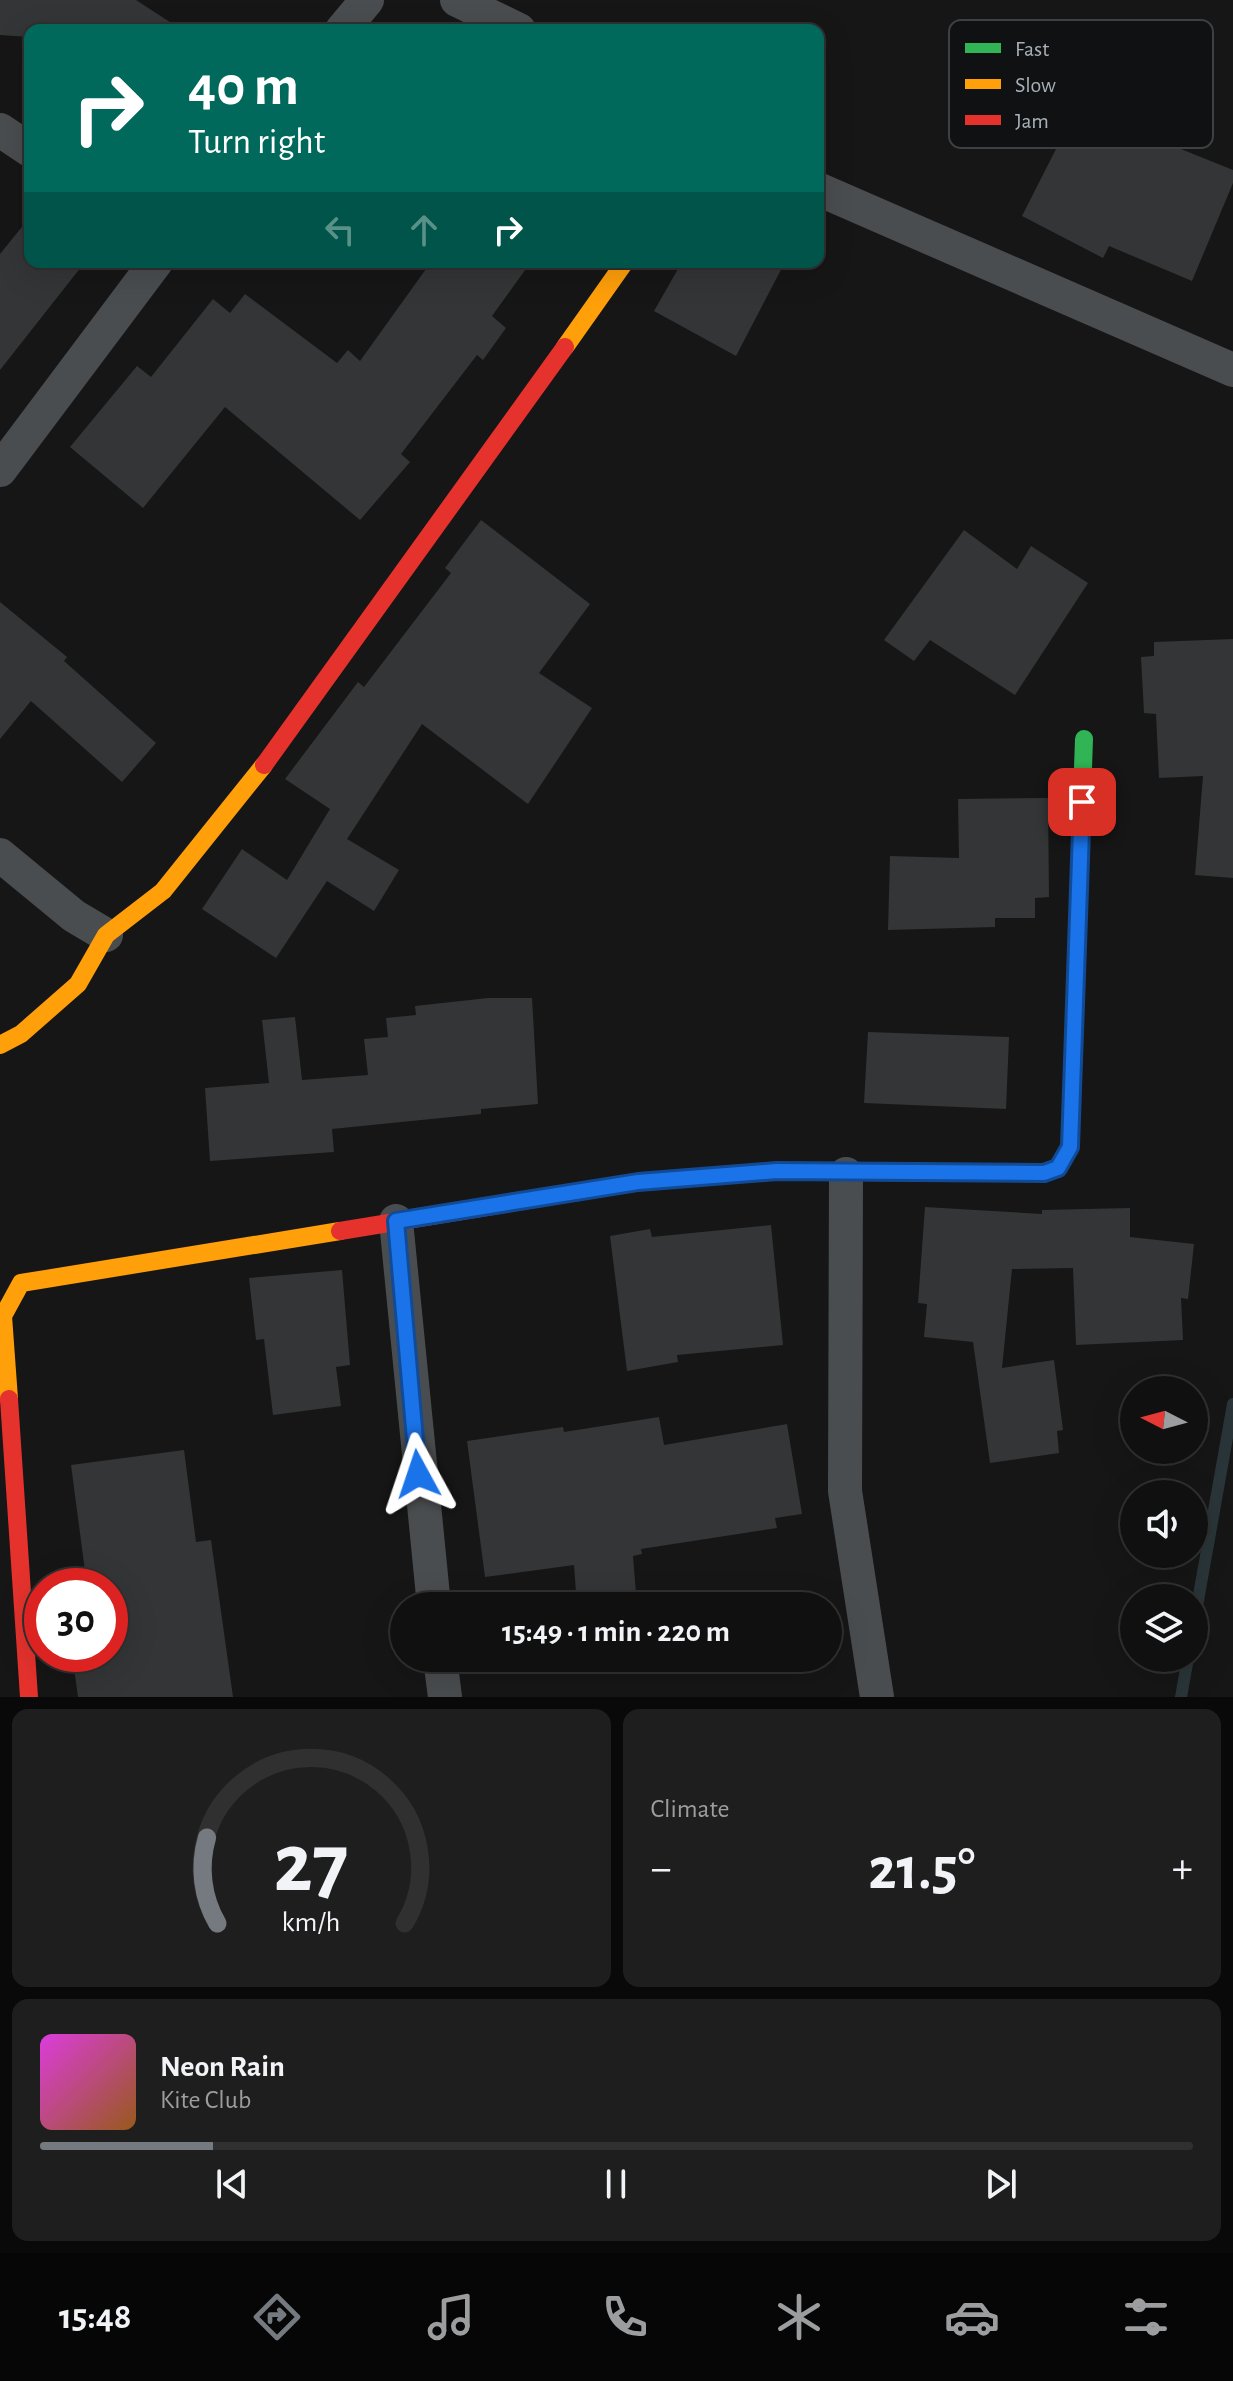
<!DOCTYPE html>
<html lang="en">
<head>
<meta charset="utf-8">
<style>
  body { margin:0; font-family:"Alegreya Sans",sans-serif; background:#1e1e1e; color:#f1f3f6; height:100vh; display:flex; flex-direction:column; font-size:30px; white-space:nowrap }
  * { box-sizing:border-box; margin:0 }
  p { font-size:26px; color:#9c9d9f }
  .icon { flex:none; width:44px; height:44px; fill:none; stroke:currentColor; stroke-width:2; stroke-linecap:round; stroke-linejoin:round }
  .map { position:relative; height:1697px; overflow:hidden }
  .drawer { display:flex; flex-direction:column; gap:12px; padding:12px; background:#090909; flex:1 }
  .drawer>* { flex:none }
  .banner { position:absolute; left:24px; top:24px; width:800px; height:244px; border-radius:16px; box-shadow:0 8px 32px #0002,0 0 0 2px #303030; background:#00695c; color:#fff; overflow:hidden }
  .needle { width:52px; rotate:276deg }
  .fabs { position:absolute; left:1120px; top:1376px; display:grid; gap:16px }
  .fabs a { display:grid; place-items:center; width:88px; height:88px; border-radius:50%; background:#101010; box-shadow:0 8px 32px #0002,0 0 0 2px #303030; font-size:40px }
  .speed { position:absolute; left:24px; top:1568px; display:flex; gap:16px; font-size:40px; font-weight:700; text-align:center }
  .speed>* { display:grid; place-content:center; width:104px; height:104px; border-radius:50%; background:#101010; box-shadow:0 8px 32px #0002,0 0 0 2px #303030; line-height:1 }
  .speed .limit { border:12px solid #d22; background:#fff; color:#111 }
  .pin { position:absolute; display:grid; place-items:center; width:68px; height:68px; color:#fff; margin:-34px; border-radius:16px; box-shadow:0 4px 12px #0006 }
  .me { position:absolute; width:88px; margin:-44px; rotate:355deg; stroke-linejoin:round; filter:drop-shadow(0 0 6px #0008) }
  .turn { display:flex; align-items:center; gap:28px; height:168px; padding:0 32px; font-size:36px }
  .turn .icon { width:104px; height:104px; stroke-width:2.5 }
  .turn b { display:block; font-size:56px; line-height:68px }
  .lanes { display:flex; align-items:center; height:76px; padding:0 32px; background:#0003; justify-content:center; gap:40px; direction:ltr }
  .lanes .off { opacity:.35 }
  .big { font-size:60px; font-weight:700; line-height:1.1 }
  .drawer .card { flex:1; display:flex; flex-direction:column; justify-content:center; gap:12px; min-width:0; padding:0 28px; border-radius:16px; background:#1e1e1e }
  .drawer .dial { align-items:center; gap:0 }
  .dial svg { height:208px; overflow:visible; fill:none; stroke:#303030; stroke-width:7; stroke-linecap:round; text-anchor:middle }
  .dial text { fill:#f1f3f6; stroke:none }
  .song { display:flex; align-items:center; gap:24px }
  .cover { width:96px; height:96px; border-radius:12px; background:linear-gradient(135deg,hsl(300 70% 55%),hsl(30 70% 35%)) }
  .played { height:8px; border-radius:4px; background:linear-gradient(90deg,#747a7f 15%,#303030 15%) }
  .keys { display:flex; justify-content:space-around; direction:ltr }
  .heat { display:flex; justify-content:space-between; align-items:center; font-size:44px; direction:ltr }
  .drawer .tiles { flex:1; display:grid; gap:12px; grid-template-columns:1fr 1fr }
  .card:last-child { grid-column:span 2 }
  .trip { position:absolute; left:390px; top:1592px; width:452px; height:80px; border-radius:40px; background:#101010; box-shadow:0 8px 32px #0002,0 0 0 2px #303030; font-weight:700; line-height:80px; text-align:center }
  .menu { display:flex; height:128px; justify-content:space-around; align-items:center; background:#060606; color:#9c9d9f }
  .menu .icon { width:56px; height:56px }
  .menu .active { color:#747a7f }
  .menu b { font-size:36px; color:#f1f3f6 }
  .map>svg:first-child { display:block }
</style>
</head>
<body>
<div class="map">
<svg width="1233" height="1697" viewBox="0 0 1233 1697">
  <rect width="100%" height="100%" fill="#161616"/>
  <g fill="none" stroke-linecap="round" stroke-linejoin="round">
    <g stroke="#293538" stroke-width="12">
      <polyline points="1194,1623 1233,1404"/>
      <polyline points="1181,1697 1188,1658"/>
    </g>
  </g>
  <g fill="#333536">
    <polygon points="0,0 136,0 182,30 30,30 30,37 0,35"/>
    <polygon points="1085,92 1165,133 1161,141 1233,170 1233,183 1192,281 1109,246 1103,258 1022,216"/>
    <polygon points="30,217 30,262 85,262 0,370 0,254"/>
    <polygon points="431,262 531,262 492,316 506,328 483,360 477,355 401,454 410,462 360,520 225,407 143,508 70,447 137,366 151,377 213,299 230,313 245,294 337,363 348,350 360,361"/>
    <polygon points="682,262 785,262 736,356 654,311"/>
    <polygon points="481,520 590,604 539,673 592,708 528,804 422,724 347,839 399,870 374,911 327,881 276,958 202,909 242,849 287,880 330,809 285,779 358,682 364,687 451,573 445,568"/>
    <polygon points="964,530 1017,569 1031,546 1088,583 1015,695 930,640 914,661 884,640"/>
    <polygon points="0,602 67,657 64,661 156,743 122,782 31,701 0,739"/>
    <polygon points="1233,639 1233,878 1195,875 1203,776 1159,778 1156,714 1144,713 1141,657 1154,656 1154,642"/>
    <polygon points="1048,798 1049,897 1035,898 1035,918 995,918 995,927 888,930 890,856 959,858 958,799"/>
    <polygon points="488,998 532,998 538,1104 481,1109 481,1114 332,1129 334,1152 210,1161 205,1088 269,1083 262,1020 295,1017 302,1080 368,1075 364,1039 388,1037 386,1018 416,1015 415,1006"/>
    <polygon points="868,1032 1009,1037 1006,1109 864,1103"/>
    <polygon points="925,1207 1042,1214 1042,1210 1130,1208 1130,1237 1194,1244 1188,1299 1181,1298 1183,1340 1076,1345 1073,1268 1012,1269 1002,1368 1054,1360 1063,1430 1057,1431 1059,1453 990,1463 973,1342 924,1337 927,1304 918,1303"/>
    <polygon points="771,1225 783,1345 677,1355 678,1362 627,1371 610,1236 650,1229 652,1237"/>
    <polygon points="342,1270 350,1365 336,1367 341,1406 273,1415 264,1339 256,1340 249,1278"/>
    <polygon points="659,1417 664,1445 787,1424 802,1514 775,1518 777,1528 641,1549 642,1554 633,1556 637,1606 577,1606 574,1565 485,1577 467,1441 563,1427 564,1432"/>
    <polygon points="184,1450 196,1542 211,1540 233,1697 78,1697 72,1654 110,1654 110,1586 87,1586 71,1465"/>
  </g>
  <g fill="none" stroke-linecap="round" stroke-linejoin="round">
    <g stroke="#4a4d4f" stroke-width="34">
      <polyline points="457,0 519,30"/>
      <polyline points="342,30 367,0"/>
      <polyline points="0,130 30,150"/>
      <polyline points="818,189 1233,370"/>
      <polyline points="0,470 156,262"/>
      <polyline points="0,855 74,916 106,935"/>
      <polyline points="846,1174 845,1491 877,1697"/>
      <polyline points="396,1221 434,1606"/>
      <polyline points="440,1658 445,1697"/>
    </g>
    <polyline stroke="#30b455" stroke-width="18" points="866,1172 1044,1173 1058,1168 1070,1147 1084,739"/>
    <g stroke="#ff9f0a" stroke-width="18">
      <polyline points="565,347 625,262"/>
      <polyline points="0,1045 21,1034 78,984 106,935 163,891 264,765"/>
      <polyline points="9,1399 3,1316 21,1283 340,1231"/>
    </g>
    <g stroke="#e5322d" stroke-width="18">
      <polyline points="264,765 565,347"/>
      <polyline points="340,1231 638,1182 777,1171 866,1172"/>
      <polyline points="9,1399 29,1697"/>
    </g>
  </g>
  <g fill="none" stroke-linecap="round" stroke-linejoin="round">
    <defs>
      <polyline id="route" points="418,1474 396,1221 638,1182 777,1171 1044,1173 1058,1168 1070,1147 1082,802"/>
    </defs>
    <use href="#route" stroke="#114b97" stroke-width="20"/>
    <use href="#route" stroke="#1a73e8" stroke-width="14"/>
  </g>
  <rect x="949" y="20" width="264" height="128" rx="12" fill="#101112" stroke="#3d4144" stroke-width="2"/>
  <rect x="965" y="43" width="36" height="10" fill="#30b455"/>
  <rect x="965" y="79" width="36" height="10" fill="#ff9f0a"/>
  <rect x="965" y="115" width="36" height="10" fill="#e5322d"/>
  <g font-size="22" fill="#a7b0b8">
    <text x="1015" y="56">Fast</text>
    <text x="1015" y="92">Slow</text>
    <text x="1015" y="128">Jam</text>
  </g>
</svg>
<div class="fabs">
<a><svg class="needle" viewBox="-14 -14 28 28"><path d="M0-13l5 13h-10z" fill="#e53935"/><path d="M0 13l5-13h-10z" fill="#9c9d9f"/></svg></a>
<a><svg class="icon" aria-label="sound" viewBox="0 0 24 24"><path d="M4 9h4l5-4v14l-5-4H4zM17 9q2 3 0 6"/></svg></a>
<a><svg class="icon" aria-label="layers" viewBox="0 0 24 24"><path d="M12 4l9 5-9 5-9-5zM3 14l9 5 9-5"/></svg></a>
</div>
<div class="speed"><div class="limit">30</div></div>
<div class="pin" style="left:1082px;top:802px;background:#d93025"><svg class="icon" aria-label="arrive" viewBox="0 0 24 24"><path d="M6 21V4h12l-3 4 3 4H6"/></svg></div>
<svg class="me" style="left:418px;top:1474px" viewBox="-20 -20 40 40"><path d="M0-17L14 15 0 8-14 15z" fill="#1a73e8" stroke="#fff" stroke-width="4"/></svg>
<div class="trip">15:49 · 1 min · 220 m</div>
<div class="banner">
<div class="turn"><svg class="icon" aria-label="right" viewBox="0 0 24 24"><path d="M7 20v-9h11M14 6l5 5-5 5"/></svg><div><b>40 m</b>Turn right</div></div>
<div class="lanes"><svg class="icon off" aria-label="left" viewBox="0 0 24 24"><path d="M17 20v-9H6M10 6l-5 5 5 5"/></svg><svg class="icon off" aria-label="ahead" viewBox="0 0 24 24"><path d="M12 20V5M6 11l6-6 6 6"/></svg><svg class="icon" aria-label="right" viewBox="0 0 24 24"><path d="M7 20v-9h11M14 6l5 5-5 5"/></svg></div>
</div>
</div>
<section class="drawer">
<div class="tiles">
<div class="card dial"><svg viewBox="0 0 100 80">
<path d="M14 69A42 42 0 1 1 86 69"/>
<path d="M14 69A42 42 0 0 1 10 36" stroke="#747a7f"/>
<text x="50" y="56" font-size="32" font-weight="700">27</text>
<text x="50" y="72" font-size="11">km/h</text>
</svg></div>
<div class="card"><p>Climate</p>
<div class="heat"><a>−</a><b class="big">21.5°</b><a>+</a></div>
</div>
<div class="card">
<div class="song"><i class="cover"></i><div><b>Neon Rain</b><p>Kite Club</p></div></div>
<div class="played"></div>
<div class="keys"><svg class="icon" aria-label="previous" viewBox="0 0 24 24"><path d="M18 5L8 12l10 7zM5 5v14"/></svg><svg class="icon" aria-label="pause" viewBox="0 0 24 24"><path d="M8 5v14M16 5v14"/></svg><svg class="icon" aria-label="next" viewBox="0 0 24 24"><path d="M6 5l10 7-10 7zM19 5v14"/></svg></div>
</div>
</div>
</section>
<nav class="menu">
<b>15:48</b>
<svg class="icon active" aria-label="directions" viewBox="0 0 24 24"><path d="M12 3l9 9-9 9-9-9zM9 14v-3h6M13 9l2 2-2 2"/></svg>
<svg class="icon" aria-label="music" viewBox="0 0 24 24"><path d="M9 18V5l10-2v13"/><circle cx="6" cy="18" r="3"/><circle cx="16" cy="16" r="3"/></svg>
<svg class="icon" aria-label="phone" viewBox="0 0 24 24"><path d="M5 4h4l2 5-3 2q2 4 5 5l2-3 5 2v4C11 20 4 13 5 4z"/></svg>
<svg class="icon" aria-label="climate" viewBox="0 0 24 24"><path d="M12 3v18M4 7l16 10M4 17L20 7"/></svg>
<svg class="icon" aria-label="car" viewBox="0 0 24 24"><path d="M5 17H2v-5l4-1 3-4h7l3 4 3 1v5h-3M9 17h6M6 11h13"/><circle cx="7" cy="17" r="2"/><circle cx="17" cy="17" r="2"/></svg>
<svg class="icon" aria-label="filters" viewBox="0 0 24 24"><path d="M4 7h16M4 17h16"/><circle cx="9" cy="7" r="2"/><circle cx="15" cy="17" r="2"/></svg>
</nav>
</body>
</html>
